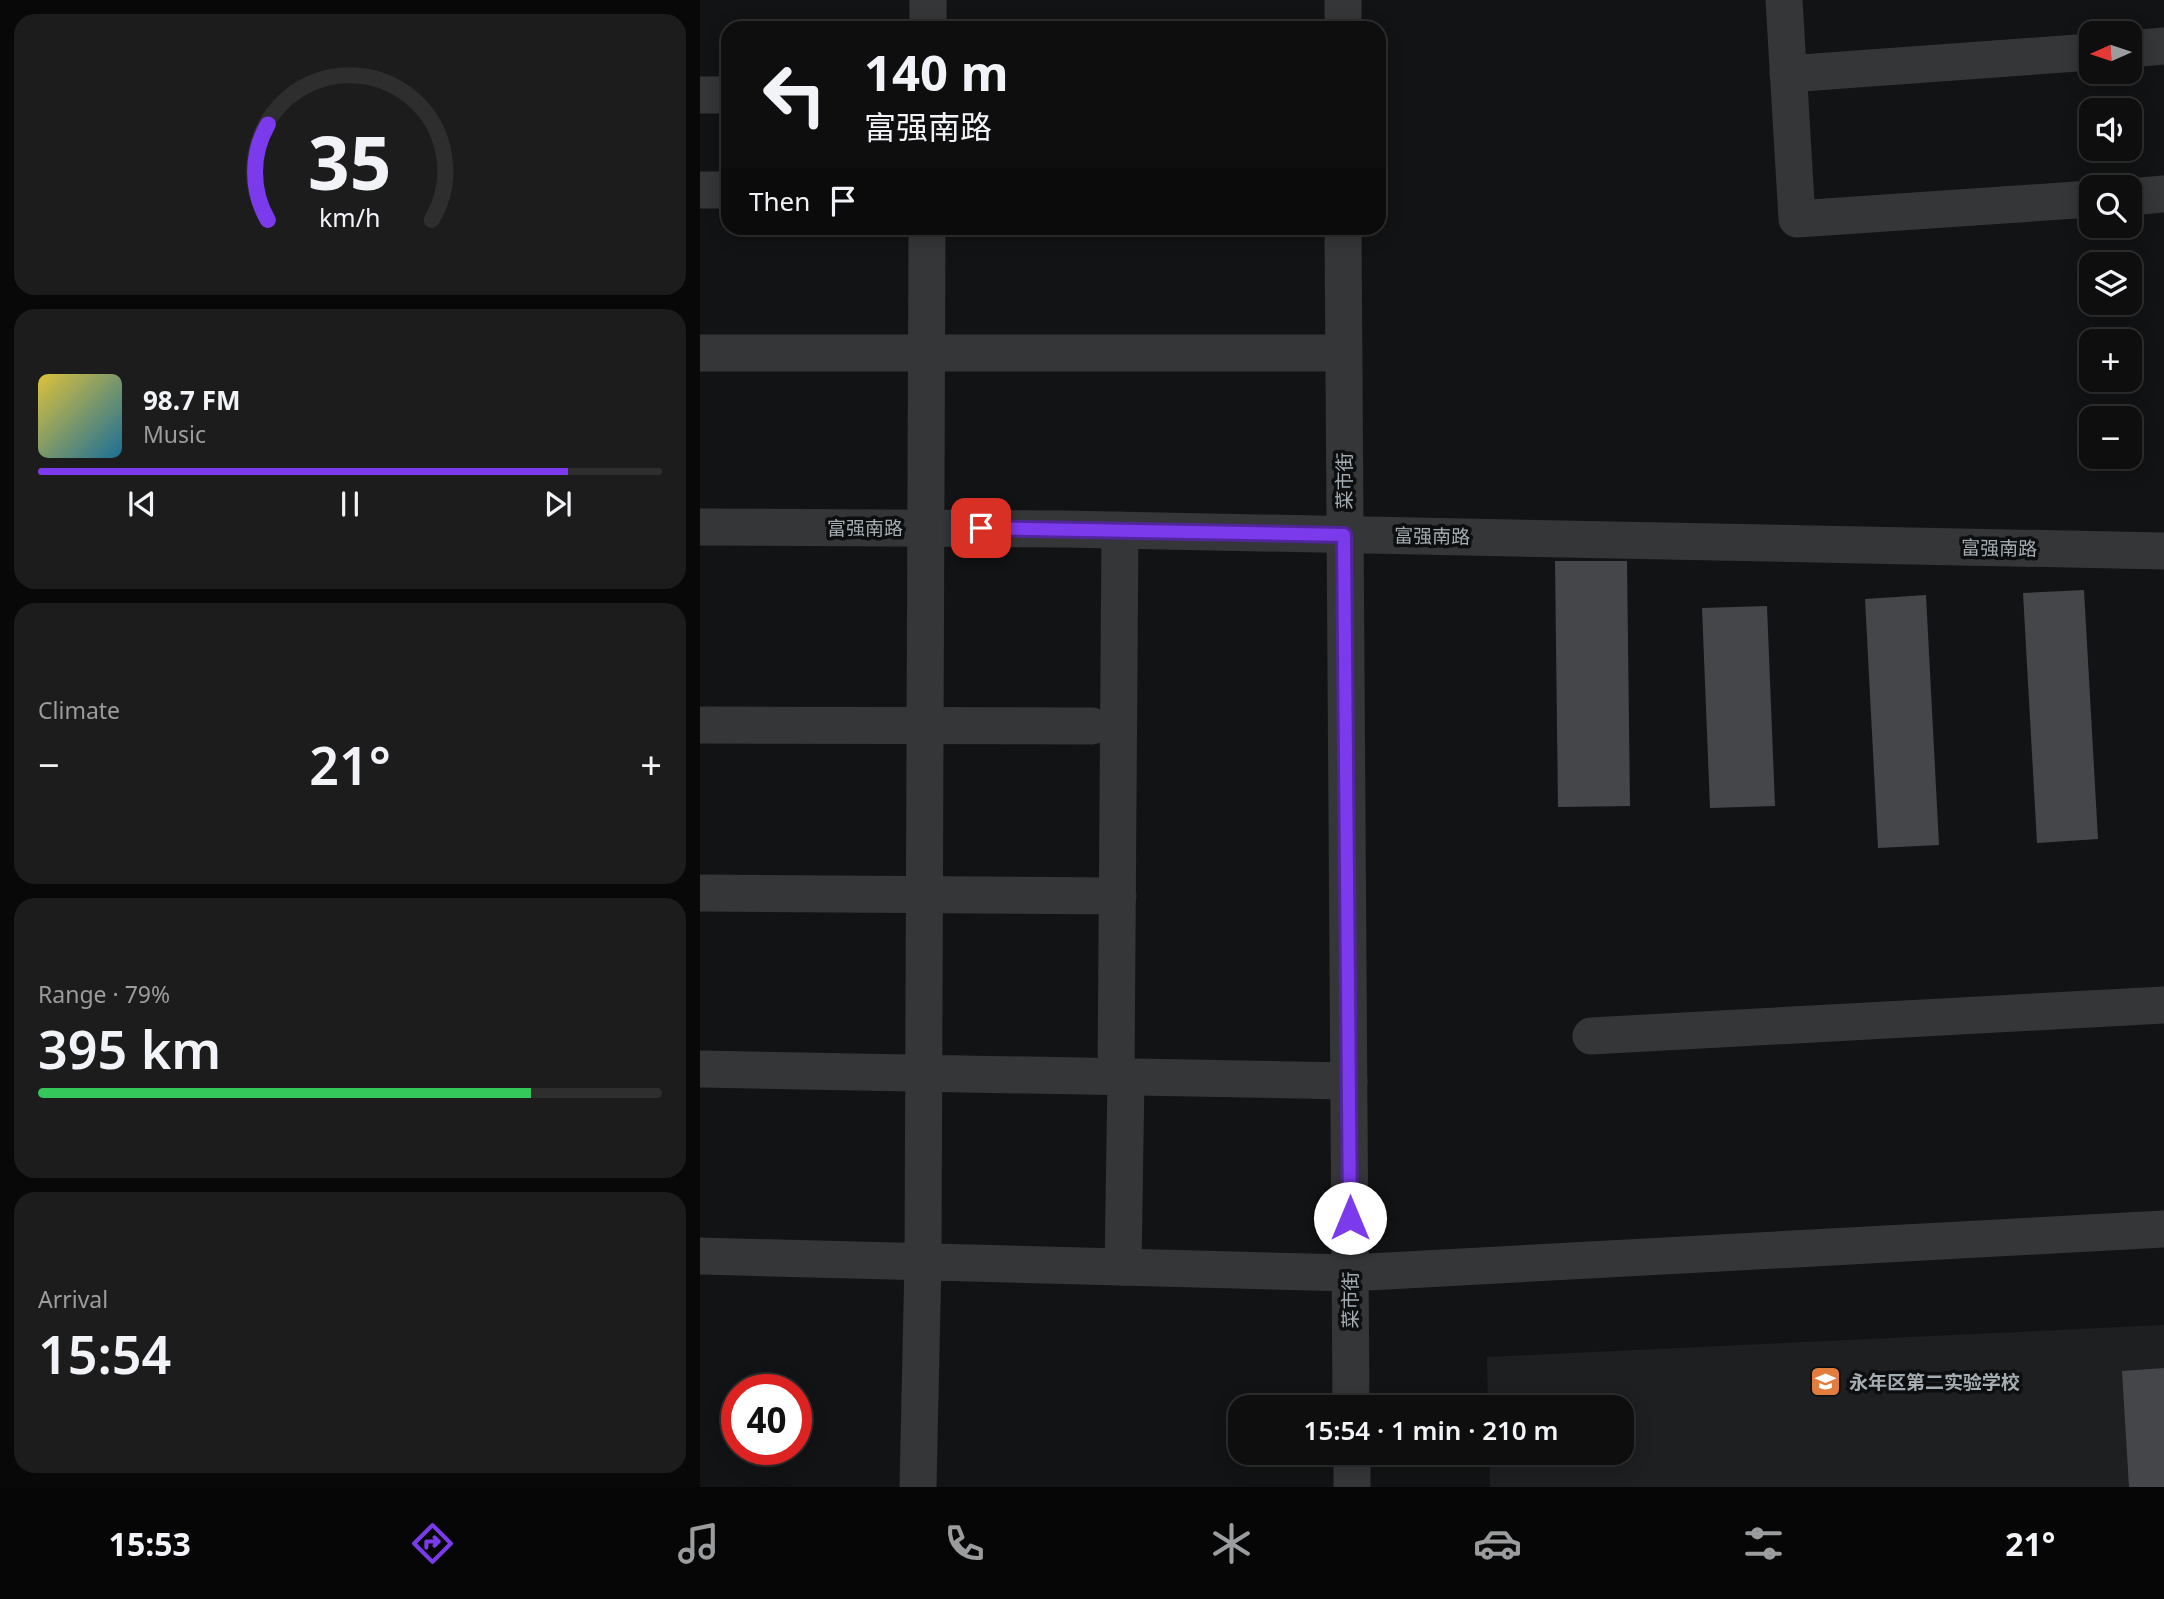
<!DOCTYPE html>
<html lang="en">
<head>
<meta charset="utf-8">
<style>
  body { margin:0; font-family:"Noto Sans","Noto Sans SC",sans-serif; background:#1c1c1d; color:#f1f3f6; height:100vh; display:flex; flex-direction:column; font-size:26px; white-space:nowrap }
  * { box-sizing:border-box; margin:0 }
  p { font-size:23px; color:#9b9c9e }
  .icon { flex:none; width:38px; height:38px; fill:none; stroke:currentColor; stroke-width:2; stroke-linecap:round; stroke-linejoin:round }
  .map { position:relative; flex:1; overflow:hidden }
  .panel { display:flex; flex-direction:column; gap:14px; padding:14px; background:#080808; width:700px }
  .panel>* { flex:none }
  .hud { position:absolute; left:21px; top:21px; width:665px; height:214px; border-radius:21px; box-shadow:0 4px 18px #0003,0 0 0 2px #2e2e2f; background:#0e0e0f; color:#f1f3f6; overflow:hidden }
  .needle { width:46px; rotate:267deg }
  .controls { position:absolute; left:1379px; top:21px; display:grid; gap:14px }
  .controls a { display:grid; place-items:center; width:63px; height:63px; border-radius:14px; background:#0e0e0f; box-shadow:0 4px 18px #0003,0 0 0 2px #2e2e2f; font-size:35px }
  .speed { position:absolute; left:21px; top:1374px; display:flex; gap:14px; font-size:35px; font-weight:700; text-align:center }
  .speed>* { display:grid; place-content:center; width:91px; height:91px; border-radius:50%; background:#0e0e0f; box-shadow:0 4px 18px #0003,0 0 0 2px #2e2e2f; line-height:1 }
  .speed .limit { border:10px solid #d22; background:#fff; color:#111 }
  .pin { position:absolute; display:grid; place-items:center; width:60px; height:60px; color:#fff; margin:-30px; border-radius:14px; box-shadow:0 4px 10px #0006 }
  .me { position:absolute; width:77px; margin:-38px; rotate:0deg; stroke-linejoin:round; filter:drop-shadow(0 0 5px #0008) }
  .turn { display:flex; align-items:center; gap:24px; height:147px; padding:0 28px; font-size:32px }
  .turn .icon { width:91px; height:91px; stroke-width:2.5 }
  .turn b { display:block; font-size:49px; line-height:60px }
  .then { display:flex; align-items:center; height:66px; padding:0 28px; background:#0003; gap:14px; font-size:26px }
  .big { font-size:52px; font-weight:600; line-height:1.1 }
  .panel .widget { flex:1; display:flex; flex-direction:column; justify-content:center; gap:10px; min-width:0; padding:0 24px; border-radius:21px; background:#1c1c1d }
  .panel .dial { align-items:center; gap:0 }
  .dial svg { height:182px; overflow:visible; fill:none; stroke:#2e2e2f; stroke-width:7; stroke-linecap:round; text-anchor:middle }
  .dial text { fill:#f1f3f6; stroke:none }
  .song { display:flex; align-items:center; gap:21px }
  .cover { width:84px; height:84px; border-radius:10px; background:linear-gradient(135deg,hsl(50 70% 55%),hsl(200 70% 35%)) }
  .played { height:7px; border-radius:4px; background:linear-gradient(90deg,#7c3aed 85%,#2e2e2f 85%) }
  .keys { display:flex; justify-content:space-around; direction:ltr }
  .heat { display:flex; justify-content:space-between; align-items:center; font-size:38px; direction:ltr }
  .charge { height:10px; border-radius:5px; background:linear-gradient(90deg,#34c759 79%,#2e2e2f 0) }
  .trip { position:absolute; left:528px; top:1395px; width:406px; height:70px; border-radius:21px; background:#0e0e0f; box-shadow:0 4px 18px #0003,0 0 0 2px #2e2e2f; font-weight:600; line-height:70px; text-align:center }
  .dock { display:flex; height:112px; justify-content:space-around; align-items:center; background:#060606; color:#9b9c9e }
  .dock .icon { width:49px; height:49px }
  .dock .selected { color:#7c3aed }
  .dock b { font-size:32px; color:#f1f3f6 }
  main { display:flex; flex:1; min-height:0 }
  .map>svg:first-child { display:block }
</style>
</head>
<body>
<main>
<section class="panel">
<div class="widget dial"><svg viewBox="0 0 100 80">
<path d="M14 69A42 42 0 1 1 86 69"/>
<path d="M14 69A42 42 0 0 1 14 27" stroke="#7c3aed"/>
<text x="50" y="56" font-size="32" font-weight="700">35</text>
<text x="50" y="72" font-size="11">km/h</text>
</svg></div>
<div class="widget">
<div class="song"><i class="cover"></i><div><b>98.7 FM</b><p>Music</p></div></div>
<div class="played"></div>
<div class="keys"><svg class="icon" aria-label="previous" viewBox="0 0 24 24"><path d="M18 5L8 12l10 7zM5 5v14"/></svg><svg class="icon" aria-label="pause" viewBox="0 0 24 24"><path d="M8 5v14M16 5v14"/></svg><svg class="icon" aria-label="next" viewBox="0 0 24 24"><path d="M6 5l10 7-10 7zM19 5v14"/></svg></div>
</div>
<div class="widget"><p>Climate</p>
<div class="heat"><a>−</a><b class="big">21°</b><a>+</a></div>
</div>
<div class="widget"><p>Range · 79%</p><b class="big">395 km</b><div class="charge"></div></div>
<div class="widget"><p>Arrival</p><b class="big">15:54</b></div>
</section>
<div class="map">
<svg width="1464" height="1487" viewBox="0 0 1464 1487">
  <rect width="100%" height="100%" fill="#121314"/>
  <polygon fill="#1e1f20" points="1464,1325 1464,1487 790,1487 789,1453 922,1452 922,1407 788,1407 787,1357"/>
  <g fill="#444649">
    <polygon points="855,561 927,561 930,806 858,807"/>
    <polygon points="1384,590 1398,839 1337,843 1323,593"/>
    <polygon points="1226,595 1239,845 1178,848 1165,599"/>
    <polygon points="1067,606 1075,806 1010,808 1002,608"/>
    <polygon points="1464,1368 1464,1487 1429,1487 1422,1371"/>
  </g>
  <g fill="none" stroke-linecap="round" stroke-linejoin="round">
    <g stroke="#343638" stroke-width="37">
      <polyline points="1084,0 1097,219 1391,199"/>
      <polyline points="228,28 228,0"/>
      <polyline points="643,28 643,0"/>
      <polyline points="1430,49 1464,46"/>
      <polyline points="1088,74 1391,52"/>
      <polyline points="0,95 28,95"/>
      <polyline points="0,190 28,190"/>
      <polyline points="1430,197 1464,194"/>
      <polyline points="643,228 651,1407"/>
      <polyline points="0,353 643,353"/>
      <polyline points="0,527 364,529 1464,551"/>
      <polyline points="0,725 392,726"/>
      <polyline points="0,893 418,896"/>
      <polyline points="891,1036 1464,1005"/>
      <polyline points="0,1069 649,1081"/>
      <polyline points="416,1077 420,530"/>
      <polyline points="0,1256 650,1273 1464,1229"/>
      <polyline points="423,1267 426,1077"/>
      <polyline points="652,1452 652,1487"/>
      <polyline points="218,1487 223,1261 227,228"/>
    </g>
  </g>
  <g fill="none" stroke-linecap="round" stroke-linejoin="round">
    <defs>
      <polyline id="route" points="281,528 644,535 650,1218"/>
    </defs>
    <use href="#route" stroke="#51269a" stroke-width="18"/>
    <use href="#route" stroke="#7c3aed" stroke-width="12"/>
  </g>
  <defs>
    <symbol id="school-square" viewBox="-11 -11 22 22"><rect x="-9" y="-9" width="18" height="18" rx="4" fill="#e17d3d" stroke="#0d0e0f"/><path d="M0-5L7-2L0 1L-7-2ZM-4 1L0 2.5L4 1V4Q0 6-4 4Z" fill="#fff"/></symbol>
  </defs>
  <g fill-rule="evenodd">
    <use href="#school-square" x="1108" y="1364" width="35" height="35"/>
  </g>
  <g text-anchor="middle" stroke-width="7" stroke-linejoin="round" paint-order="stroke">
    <g font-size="19" fill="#a5adb3" stroke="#0d0e0f">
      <text transform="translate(644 481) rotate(-90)" y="7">菜市街</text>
      <text x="165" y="535">富强南路</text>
      <text transform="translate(732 536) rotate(1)" y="7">富强南路</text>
      <text transform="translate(1299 548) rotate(1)" y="7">富强南路</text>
      <text transform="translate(650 1300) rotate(-90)" y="7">菜市街</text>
    </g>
    <g font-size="19" font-weight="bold" fill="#a5adb3" stroke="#0d0e0f" text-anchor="start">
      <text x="1149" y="1389">永年区第二实验学校</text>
    </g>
  </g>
</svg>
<div class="controls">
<a><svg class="needle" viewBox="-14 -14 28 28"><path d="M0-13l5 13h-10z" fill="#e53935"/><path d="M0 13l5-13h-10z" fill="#9b9c9e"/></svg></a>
<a><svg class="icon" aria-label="sound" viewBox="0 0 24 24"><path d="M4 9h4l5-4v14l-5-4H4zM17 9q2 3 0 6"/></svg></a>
<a><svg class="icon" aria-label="search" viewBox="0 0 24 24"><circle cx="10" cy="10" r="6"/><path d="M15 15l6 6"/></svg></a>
<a><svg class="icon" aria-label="layers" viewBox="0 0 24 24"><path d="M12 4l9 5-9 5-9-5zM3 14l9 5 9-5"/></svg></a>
<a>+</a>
<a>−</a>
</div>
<div class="speed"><div class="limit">40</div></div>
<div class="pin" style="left:281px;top:528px;background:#d93025"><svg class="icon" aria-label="arrive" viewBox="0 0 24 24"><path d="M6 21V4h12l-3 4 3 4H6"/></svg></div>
<svg class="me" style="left:650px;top:1218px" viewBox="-20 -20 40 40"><circle r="19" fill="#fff"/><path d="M0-13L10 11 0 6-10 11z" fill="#7c3aed"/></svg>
<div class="trip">15:54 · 1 min · 210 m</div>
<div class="hud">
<div class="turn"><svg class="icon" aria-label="left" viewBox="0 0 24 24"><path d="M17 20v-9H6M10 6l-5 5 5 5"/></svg><div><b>140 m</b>富强南路</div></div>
<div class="then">Then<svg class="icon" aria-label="arrive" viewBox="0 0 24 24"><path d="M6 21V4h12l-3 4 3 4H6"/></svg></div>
</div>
</div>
</main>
<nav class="dock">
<b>15:53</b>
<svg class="icon selected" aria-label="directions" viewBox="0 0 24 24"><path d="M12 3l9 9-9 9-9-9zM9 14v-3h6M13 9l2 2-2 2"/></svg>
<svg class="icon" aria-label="music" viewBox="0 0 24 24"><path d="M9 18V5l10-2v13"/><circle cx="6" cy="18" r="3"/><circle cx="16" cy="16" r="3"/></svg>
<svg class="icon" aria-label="phone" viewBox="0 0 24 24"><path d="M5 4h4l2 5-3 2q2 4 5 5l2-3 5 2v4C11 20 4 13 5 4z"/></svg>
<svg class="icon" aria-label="climate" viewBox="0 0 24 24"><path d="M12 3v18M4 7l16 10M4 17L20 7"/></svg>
<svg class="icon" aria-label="car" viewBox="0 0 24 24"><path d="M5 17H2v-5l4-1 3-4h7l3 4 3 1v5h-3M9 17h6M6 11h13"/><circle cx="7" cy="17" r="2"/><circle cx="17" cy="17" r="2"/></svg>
<svg class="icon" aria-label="filters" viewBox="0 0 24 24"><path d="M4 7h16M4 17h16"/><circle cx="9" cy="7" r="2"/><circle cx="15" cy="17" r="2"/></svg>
<b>21°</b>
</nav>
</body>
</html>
